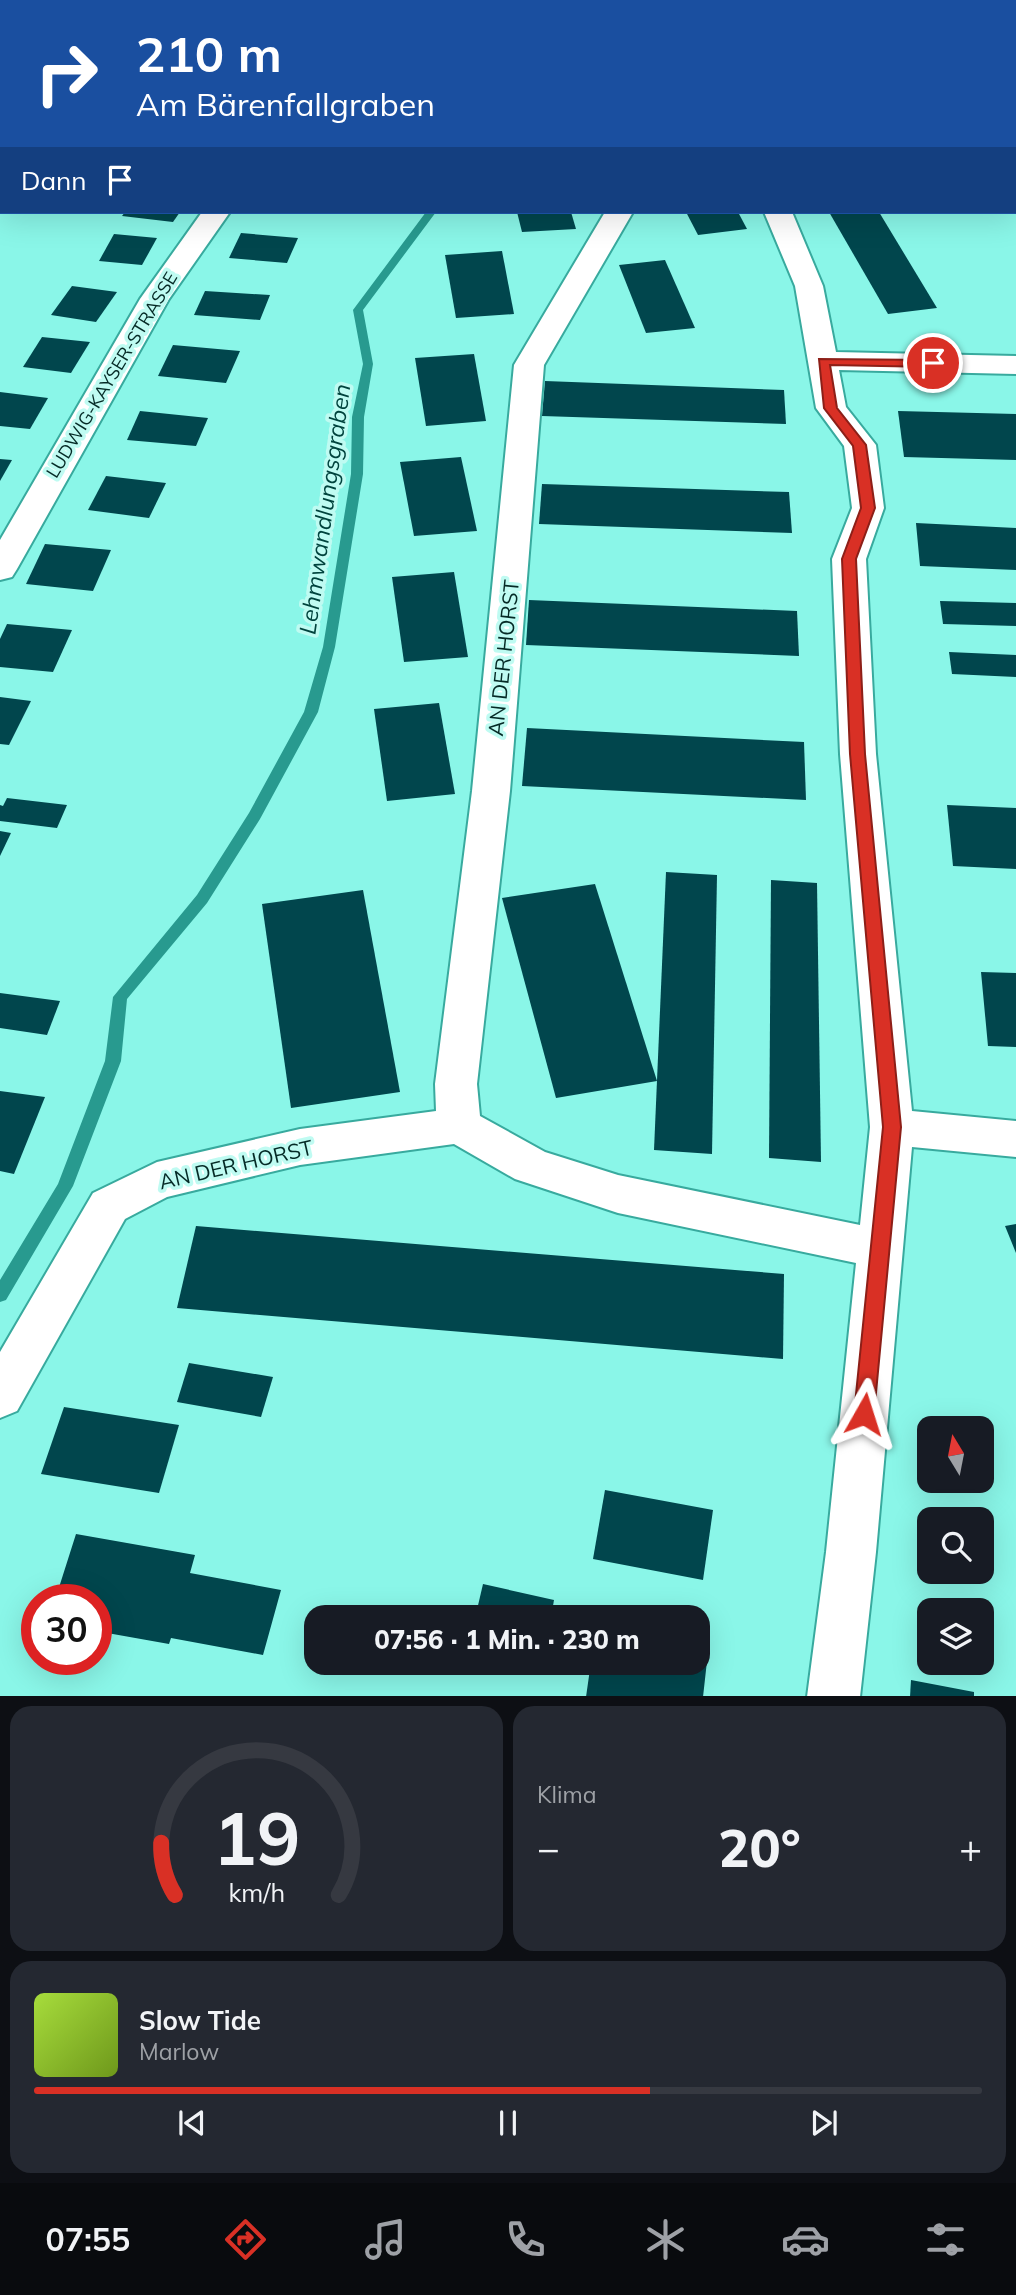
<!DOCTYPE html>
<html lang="de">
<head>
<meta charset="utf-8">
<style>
  body { margin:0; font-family:Mulish,sans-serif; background:#242831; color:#f1f3f6; height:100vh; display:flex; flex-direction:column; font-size:26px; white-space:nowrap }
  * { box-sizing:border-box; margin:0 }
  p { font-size:23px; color:#9ea1a6 }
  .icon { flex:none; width:38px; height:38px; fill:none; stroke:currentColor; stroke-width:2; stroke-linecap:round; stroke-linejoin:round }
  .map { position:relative; height:1696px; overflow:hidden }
  .side { display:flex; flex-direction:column; gap:10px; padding:10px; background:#0d0f14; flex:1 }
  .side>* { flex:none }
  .top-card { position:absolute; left:0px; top:0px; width:1017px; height:214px; box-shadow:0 7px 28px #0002; background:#1a4fa0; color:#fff; overflow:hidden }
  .needle { width:46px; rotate:350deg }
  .fabs { position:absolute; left:917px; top:1416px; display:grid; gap:14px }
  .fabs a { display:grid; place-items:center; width:77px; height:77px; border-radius:14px; background:#171b24; box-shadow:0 7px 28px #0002; font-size:35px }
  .speed { position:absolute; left:21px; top:1584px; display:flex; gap:14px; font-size:35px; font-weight:700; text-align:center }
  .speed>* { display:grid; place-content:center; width:91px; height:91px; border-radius:50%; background:#171b24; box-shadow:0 7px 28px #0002; line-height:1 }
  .speed .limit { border:10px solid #d22; background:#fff; color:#111 }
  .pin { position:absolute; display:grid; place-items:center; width:60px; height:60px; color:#fff; margin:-30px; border:4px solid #fff; border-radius:50%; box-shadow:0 2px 7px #0007 }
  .me { position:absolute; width:77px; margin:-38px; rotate:6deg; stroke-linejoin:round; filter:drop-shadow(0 0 5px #0008) }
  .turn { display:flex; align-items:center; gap:24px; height:147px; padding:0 21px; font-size:32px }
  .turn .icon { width:91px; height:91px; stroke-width:2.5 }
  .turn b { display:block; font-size:49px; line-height:60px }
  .then { display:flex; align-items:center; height:66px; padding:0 21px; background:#0003; gap:14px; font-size:26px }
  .big { font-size:52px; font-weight:800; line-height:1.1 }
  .side .card { flex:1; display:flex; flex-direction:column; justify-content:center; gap:10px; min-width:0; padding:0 24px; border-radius:21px; background:#242831 }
  .side .dial { align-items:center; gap:0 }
  .dial svg { height:182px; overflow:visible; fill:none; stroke:#363941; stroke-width:7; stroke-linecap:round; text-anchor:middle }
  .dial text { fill:#f1f3f6; stroke:none }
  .song { display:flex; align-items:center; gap:21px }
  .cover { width:84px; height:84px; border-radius:10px; background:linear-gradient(135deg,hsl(80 70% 55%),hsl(80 70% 35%)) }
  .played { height:7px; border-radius:4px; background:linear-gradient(90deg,#d93025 65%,#363941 65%) }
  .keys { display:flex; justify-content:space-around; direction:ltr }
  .heat { display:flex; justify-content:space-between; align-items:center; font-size:38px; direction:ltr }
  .side .tiles { flex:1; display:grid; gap:10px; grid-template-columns:1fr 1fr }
  .card:last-child { grid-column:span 2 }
  .trip { position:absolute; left:304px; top:1605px; width:406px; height:70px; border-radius:21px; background:#171b24; box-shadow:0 7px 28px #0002; font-weight:800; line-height:70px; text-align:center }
  .tabs { display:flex; height:112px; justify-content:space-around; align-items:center; background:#090b0e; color:#9ea1a6 }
  .tabs .icon { width:49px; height:49px }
  .tabs .selected { color:#d93025 }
  .tabs b { font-size:32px; color:#f1f3f6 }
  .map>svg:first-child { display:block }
</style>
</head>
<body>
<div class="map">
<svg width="1016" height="1697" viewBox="0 0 1016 1697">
  <rect width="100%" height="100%" fill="#8af6e8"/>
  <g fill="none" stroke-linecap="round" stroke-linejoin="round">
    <g fill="#289a8f" fill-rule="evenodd">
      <rect x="1015" y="23" width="1" height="6"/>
      <polygon points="426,212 436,212 363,310 373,364 364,417 363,474 335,647 318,712 260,819 207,903 127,999 121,1061 73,1186 6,1300 0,1302 0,1280 58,1184 105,1061 113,997 197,895 249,813 304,712 323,647 351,474 352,417 363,364 353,310"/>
    </g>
  </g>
  <g fill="#01464d">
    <polygon points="125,212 180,212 173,222 122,216"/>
    <polygon points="517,212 571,212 576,229 522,232"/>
    <polygon points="686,212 738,212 747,229 698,235"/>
    <polygon points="829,212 879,212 937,308 888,314"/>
    <polygon points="241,233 298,238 287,263 229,258"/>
    <polygon points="114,234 157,238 142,265 99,261"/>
    <polygon points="502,251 514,314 456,318 445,255"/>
    <polygon points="665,260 695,328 646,333 619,265"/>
    <polygon points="72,286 117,292 96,322 51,315"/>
    <polygon points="205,291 270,295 260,320 194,315"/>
    <polygon points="42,337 90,342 71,373 23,367"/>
    <polygon points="173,345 240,351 226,383 158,376"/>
    <polygon points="474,354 486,421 426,426 415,358"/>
    <polygon points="545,381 784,390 786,424 542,416"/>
    <polygon points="0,392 48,398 30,429 0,426"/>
    <polygon points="140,411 208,418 196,446 127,440"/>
    <polygon points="898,411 1016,414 1016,460 904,457"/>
    <polygon points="461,457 477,531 414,536 400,462"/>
    <polygon points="0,459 12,460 0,481"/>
    <polygon points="106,476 166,483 149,518 88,510"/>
    <polygon points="542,484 789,492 792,533 539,524"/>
    <polygon points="916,523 1016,528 1016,570 920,566"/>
    <polygon points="45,544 111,550 93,591 26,584"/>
    <polygon points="454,572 468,657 404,662 392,577"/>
    <polygon points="529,600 797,611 799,656 526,645"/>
    <polygon points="940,601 1016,603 1016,626 943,624"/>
    <polygon points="7,624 72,630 53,672 0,667 0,639"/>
    <polygon points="949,652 1016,655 1016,677 952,674"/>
    <polygon points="0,697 31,701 9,745 0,744"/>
    <polygon points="439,703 455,794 387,801 374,709"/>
    <polygon points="527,728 804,742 806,800 522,786"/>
    <polygon points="7,798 67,805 57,828 0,821 0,805 3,806"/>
    <polygon points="947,805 1016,808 1016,869 953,866"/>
    <polygon points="0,831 11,833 0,856"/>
    <polygon points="666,872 717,875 712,1154 654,1150"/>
    <polygon points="771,880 817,883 821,1162 769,1158"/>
    <polygon points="595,884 657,1081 556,1098 502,898"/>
    <polygon points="363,890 400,1092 291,1108 262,904"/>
    <polygon points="981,972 1016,973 1016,1047 988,1046"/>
    <polygon points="0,993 60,1001 47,1035 0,1028"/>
    <polygon points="0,1091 45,1097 14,1174 0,1171"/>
    <polygon points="1016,1224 1016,1253 1005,1226"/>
    <polygon points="196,1226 784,1274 783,1359 177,1308"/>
    <polygon points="189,1363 273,1377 261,1417 177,1402"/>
    <polygon points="64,1407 179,1425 159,1493 41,1474"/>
    <polygon points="605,1490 713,1510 703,1580 593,1559"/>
    <polygon points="76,1534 195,1555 190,1573 281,1590 263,1655 171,1638 169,1644 96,1631 96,1600 55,1600"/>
    <polygon points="483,1584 554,1600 551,1617 476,1614"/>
    <polygon points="698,1650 708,1652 703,1697 586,1697 591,1662 698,1662"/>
    <polygon points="911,1680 974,1692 974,1697 910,1697"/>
  </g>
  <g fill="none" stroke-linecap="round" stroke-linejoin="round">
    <defs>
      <g id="street">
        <rect x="657" y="0" width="24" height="2"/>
        <rect x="1015" y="34" width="1" height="14"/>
        <rect x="0" y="141" width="2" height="16"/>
        <polygon points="202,212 230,212 169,299 17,569 12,577 0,580 0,540 140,299"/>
        <polygon points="605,212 633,212 544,365 510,791 477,1084 480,1116 545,1152 618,1175 860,1225 870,1127 840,754 832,559 852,508 844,446 816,408 795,286 764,212 792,212 823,286 836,352 1016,356 1016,374 839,370 846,407 876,445 884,508 866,559 876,754 912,1111 1016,1121 1016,1157 912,1147 876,1552 860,1697 807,1697 826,1552 856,1263 618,1213 515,1179 454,1144 300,1165 167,1197 125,1219 17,1411 0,1418 0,1352 93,1193 157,1162 300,1129 436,1111 435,1084 472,791 514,365"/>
      </g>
    </defs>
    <use href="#street" stroke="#38aa9e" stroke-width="4"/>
    <use href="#street" fill="#fff" fill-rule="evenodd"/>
  </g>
  <polygon fill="#d93025" stroke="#8d1f18" stroke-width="2" points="819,359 933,360 940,363 933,367 830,365 837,408 866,445 875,508 856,559 865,754 901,1127 874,1414 871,1421 864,1423 857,1421 854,1414 883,1127 850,754 842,559 861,508 853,446 824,408"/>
  <g text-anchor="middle" stroke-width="7" stroke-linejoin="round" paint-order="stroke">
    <g font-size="18" fill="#052a26" stroke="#bffbf2">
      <text transform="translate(112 375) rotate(-59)" y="6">LUDWIG-KAYSER-STRASSE</text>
    </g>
    <g font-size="21" fill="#052a26" stroke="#bffbf2">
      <text transform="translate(504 658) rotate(-84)" y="7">AN DER HORST</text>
      <text transform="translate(236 1165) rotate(-13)" y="7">AN DER HORST</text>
    </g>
    <g font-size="23" font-style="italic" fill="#00433d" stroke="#bffbf2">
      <text transform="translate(325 509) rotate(-82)" y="8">Lehmwandlungsgraben</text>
    </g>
  </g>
</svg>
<div class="fabs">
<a><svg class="needle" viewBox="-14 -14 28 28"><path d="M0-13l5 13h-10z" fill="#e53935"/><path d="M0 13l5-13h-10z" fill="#9ea1a6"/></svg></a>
<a><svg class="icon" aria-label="search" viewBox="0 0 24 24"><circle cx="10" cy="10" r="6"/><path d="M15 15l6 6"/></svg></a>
<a><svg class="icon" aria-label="layers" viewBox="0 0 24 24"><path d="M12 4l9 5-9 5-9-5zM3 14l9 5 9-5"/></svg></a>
</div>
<div class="speed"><div class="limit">30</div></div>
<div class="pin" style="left:933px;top:363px;background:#d93025"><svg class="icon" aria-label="arrive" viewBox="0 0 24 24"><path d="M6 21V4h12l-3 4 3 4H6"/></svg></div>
<svg class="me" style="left:864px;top:1414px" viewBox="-20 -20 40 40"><path d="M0-17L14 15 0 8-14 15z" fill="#d93025" stroke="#fff" stroke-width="4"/></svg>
<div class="trip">07:56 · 1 Min. · 230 m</div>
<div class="top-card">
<div class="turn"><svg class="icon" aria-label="right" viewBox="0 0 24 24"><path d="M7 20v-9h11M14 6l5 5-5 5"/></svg><div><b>210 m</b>Am Bärenfallgraben</div></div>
<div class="then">Dann<svg class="icon" aria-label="arrive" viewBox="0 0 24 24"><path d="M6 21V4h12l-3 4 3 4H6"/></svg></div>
</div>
</div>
<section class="side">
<div class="tiles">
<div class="card dial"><svg viewBox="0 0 100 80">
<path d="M14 69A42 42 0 1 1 86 69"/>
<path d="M14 69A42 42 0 0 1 8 46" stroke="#d93025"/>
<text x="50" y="56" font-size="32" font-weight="700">19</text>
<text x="50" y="72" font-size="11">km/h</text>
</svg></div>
<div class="card"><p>Klima</p>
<div class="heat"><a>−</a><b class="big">20°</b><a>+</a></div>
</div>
<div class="card">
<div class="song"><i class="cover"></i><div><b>Slow Tide</b><p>Marlow</p></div></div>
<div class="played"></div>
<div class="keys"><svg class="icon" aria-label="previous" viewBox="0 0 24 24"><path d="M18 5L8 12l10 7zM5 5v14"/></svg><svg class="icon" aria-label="pause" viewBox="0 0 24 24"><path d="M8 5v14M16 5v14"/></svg><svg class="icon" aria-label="next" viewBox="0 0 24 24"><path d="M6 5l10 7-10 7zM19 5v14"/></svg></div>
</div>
</div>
</section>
<nav class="tabs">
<b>07:55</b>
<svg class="icon selected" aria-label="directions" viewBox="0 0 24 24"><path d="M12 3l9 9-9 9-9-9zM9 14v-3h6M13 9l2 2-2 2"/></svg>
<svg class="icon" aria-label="music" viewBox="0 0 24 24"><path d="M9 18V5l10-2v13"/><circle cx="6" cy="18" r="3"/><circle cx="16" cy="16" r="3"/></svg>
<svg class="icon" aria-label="phone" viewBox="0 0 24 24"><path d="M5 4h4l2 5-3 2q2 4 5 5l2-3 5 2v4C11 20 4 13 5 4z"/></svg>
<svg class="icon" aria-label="climate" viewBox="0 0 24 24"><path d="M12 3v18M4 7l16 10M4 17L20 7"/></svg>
<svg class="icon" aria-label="car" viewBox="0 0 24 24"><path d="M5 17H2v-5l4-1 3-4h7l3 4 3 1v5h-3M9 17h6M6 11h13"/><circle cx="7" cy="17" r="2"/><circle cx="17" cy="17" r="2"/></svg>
<svg class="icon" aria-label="filters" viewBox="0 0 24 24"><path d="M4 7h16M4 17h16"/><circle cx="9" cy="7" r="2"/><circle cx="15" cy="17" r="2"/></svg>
</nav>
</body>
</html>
